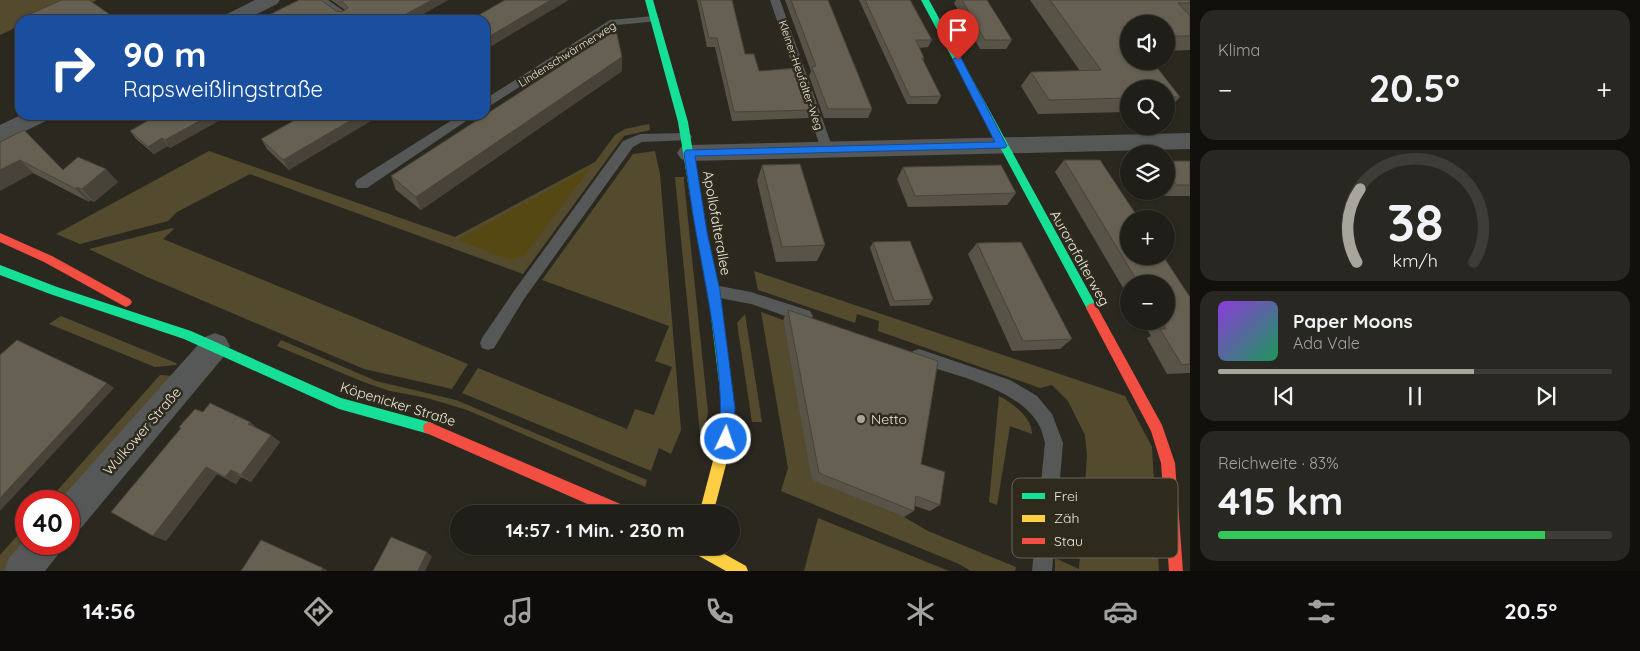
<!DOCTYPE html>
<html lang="de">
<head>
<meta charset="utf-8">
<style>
  body { margin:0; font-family:Quicksand,sans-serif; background:#282721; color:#f1f3f6; height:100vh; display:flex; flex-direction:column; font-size:19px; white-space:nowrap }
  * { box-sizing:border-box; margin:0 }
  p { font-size:16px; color:#a2a2a2 }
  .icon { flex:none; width:28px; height:28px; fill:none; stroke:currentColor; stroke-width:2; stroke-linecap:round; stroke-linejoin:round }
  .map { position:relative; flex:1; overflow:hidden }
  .side { display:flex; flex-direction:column; gap:10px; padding:10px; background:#12100d; width:450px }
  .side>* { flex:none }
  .banner { position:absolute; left:15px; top:15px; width:475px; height:105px; border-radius:15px; box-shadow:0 1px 4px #0004,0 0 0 1px #3d3c37; background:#1a4fa0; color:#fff; overflow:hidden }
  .fabs { position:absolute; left:1120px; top:15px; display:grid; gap:10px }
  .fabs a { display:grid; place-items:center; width:55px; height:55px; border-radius:50%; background:#201e18; box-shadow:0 1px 4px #0004,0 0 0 1px #3d3c37; font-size:25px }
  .speed { position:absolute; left:15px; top:490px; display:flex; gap:10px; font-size:25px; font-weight:700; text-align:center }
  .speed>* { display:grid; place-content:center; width:65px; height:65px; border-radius:50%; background:#201e18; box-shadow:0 1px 4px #0004,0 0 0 1px #3d3c37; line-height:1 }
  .speed .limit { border:8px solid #d22; background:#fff; color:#111 }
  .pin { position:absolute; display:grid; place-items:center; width:42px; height:42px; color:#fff; margin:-51px -21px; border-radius:50% 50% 50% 0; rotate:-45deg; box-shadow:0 0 5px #0007 }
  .pin .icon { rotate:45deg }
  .me { position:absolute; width:55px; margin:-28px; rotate:3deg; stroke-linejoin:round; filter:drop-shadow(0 0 4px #0008) }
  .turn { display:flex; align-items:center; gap:18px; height:105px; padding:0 25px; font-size:22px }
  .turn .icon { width:65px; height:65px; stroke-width:2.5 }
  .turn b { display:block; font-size:35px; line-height:42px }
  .big { font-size:38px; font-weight:700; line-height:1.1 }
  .side .card { flex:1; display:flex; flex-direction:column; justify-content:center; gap:8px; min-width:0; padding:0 18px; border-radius:15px; background:#282721 }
  .side .dial { align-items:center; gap:0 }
  .dial svg { height:130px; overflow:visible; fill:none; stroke:#3d3c37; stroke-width:7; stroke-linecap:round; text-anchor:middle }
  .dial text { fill:#f1f3f6; stroke:none }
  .song { display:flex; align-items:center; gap:15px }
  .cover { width:60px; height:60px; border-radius:8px; background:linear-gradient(135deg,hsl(270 70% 55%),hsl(150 70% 35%)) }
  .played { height:5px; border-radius:2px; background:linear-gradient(90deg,#a8a59c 65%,#3d3c37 65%) }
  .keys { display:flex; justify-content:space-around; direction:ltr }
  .heat { display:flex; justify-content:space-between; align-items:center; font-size:28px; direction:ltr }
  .charge { height:8px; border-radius:4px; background:linear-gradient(90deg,#34c759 83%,#3d3c37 0) }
  .trip { position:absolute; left:450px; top:505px; width:290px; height:50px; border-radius:25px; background:#201e18; box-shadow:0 1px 4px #0004,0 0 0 1px #3d3c37; font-weight:700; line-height:50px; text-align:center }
  .tab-bar { display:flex; height:80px; justify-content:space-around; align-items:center; background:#0d0c0a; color:#a2a2a2 }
  .tab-bar .icon { width:35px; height:35px }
  .tab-bar .selected { color:#a8a59c }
  .tab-bar b { font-size:22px; color:#f1f3f6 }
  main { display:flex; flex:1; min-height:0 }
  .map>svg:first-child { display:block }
</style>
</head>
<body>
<main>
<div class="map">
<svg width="1190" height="571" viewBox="0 0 1190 571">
  <rect width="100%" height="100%" fill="#2b2820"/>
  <g fill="#544b2e">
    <polygon points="0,0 97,0 53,20 20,20 20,33 15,28 0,35"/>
    <polygon points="649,124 650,130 624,136 523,274 250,174 177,212 168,221 80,244 56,234 209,151 455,237 595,162 615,135 625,129"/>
    <polygon points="655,151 660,174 681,430 671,454 659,448 651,471 462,393 478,368 627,429 635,409 654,415 672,367 655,361 669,326 542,280 633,154"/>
    <polygon points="675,177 684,177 684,181 708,412 704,435 700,434"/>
    <polygon points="172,228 174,229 163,239 468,364 452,389 364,369 145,276 89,249"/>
    <polygon points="754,271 1125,396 1152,447 1159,571 1055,571 1055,558 1079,569 1087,456 1085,435 1068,401 1052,385 1040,388 878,331 879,321 857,314 855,323 758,290"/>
    <polygon points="761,312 783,320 813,480 904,517 928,531 1016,567 1015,571 971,571 959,564 781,491 788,468"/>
    <polygon points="745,314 762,422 752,422 737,323"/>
    <polygon points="61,316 176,363 177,365 155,367 49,324"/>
    <polygon points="281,340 376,381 456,400 647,480 645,487 467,410 427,398 390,391 366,383 277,346"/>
    <polygon points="160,375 175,376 67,501 48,501"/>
    <path d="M999,396C1012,403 1032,417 1032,434L1010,426L997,505L989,502Z"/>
    <polygon points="818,518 949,571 804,571"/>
    <polygon points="26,526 26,544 28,544 4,571 0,571 0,555"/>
  </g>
  <polygon fill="#554812" points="591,167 524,256 511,260 457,240"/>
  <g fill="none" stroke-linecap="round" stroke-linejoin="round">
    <g fill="#565857" fill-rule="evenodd">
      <polygon points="316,0 328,0 349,15 344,18 340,17"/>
      <polygon points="770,0 780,0 833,149 832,152 822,152 821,149"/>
      <polygon points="654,16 659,19 658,21 617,25 485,109 485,99 610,20"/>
      <polygon points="460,115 475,115 367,188 357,188 355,184 357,180"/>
      <polygon points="686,133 690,134 692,137 690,140 642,142 633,147 524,299 494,348 488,350 482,348 480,343 482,338 514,291 623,141 640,134"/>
      <polygon points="714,285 751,292 810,311 813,316 810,321 805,323 751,304 714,297 709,295 706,291 709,287"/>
      <path d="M919,349L1010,380L1037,396L1052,414L1063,443L1052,571H1032L1045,443C1043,437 1042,430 1039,425C1018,387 951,375 913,361L911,356L913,351Z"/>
    </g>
    <g fill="#565857" fill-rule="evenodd">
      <polygon points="255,0 280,0 277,4 245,20 220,20 223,16"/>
      <polygon points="21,115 51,115 48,120 0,143 0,125"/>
      <polygon points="1190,133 1190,149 689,161 681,159 677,153 681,147 689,145"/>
      <polygon points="215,333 225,337 230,346 225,355 81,528 69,533 69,501 59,501 205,337"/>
      <polygon points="26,539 26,544 62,544 57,556 45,571 4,571 9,558"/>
    </g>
    <g fill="#16e098" fill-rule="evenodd">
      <polygon points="645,0 653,0 688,122 706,232 720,291 734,408 733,439 727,458 722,459 717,458 715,453 719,439 722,408 708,291 696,232 678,122"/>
      <polygon points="921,0 929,0 1096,305 1098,308 1096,311 1092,313 1088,311"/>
      <polygon points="0,265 57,287 191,331 341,398 429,422 434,424 435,428 434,432 429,434 339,409 184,339 50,294 0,275"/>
    </g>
    <g fill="#ffcf43" fill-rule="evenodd">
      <polygon points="722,447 727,448 729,453 713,514 699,514 715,453 717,448"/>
      <polygon points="688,546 710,546 746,566 748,571 726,571 690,551"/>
    </g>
    <g fill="#f24e42" fill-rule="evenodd">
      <polygon points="0,233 52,256 130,299 132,302 130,305 126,307 122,305 44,262 0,242"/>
      <polygon points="1092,303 1096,305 1162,425 1175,463 1183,571 1169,571 1161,463 1151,431 1086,308 1088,305"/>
      <polygon points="429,422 632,509 634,514 610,514 424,432 423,428 424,424"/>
    </g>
  </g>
  <g fill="#575347">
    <polygon points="299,0 321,0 336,11 342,12 345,10 331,0 448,0 412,20 259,20"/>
    <polygon points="697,0 732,0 745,54 759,71 812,110 809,118 732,121 715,47 707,47"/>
    <polygon points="785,0 828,0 872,109 868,118 824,118 809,76 811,71"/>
    <polygon points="859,0 910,0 932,40 928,47 919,48 924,58 923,61 941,96 937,104 907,104"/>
    <polygon points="956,0 987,0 1012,40 1006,49 980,49 954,3"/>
    <polygon points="1030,0 1190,0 1190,50 1166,51 1166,24 1129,24 1129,61 1180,97 1166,112 1166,89 1129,89 1129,112 1038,114 1021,86 1031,72 1080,71"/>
    <polygon points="622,71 421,210 396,190 391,176"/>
    <polygon points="158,115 229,115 170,148 168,146 154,154 136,139 130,131"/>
    <polygon points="304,115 289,170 267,149 261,139"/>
    <polygon points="0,142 63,170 118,182 94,202 90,200 89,202 33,173"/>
    <polygon points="1064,160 1190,297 1190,373 1167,374 1147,338 1151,336 1142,321 1166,321 1166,284 1129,284 1129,298 1055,172"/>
    <polygon points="1166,161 1190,161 1190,196 1165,196 1161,191 1166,191"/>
    <polygon points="762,165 825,245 817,261 776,262 757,181"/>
    <polygon points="903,167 1016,193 1007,205 908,207 897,179"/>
    <polygon points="873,242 933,299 929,305 890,306 870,248"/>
    <polygon points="977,243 1072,339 1060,349 1012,351 968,254"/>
    <polygon points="788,310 921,464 940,505 930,511 915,506 914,511 904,517 812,480 783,320"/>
    <polygon points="203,412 250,422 257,428 280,442 251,482 241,477 236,484 217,474 166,541 181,428 179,427"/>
  </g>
  <g fill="#474339">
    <polygon points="432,0 448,0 412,20 395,20"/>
    <polygon points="551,0 569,0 485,50 485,39"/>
    <polygon points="112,16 114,20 103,20"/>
    <polygon points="622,57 622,71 421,210 416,197"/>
    <polygon points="210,115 229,115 170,148 165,140"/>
    <polygon points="360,115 381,115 289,170 283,160"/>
    <polygon points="162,138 168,146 154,154 148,147"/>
    <polygon points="20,160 33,173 0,191 0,170"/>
    <polygon points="106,169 118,182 94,202 82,189"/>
    <polygon points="77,187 90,200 89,202 76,189"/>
    <polygon points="107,383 114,388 0,511 0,498"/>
    <polygon points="250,422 259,430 248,424"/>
    <polygon points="271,435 280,442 251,482 241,475"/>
    <polygon points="206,467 217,474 166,541 153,536"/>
    <polygon points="231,470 241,477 236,484 225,477"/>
    <polygon points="427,552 432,557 425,571 418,571"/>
    <polygon points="323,568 327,570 327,571 321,571"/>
  </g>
  <g fill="#656052" stroke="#474339">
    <polygon points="62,0 89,0 112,16 103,20 23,20 21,18"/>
    <polygon points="299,0 321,0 336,11 342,12 348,8 347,6 340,0 432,0 395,20 259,20"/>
    <polygon points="505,0 551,0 485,39 485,20 470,20"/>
    <polygon points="700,0 732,0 745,54 754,54 759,71 797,68 812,110 734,112 717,38 709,38"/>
    <polygon points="791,0 828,0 872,109 828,109 812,67 816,66"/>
    <polygon points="865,0 910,0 932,40 916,40 924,58 922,58 941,96 910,97"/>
    <polygon points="962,0 987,0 1012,40 985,40"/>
    <polygon points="1050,0 1190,0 1190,3 1178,3 1190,16 1190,36 1166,36 1166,24 1129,24 1129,61 1152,61 1180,97 1166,97 1166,89 1129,89 1129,98 1049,100 1031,72 1101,70"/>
    <polygon points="616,30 622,57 416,197 391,176"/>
    <polygon points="158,115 210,115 165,140 162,138 148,147 130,131"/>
    <polygon points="304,115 360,115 283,160 261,139"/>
    <polygon points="24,130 63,170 78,157 106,169 82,189 77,187 76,189 20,160 0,170 0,142"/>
    <polygon points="1064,160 1100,160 1139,219 1129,219 1129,256 1163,256 1190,297 1190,364 1182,365 1160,329 1166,329 1161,321 1166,321 1166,284 1139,284"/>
    <polygon points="1166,161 1190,161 1190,185 1177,185 1166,171"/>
    <polygon points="800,164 825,245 782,247 762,165"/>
    <polygon points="1001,165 1016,193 915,196 903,167"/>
    <polygon points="910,241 933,299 894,301 873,242"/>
    <polygon points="1021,242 1072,339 1023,341 977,243"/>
    <polygon points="788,310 938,361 921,464 945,472 940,505 916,496 914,511 819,473"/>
    <polygon points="17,340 107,383 0,498 0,355"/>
    <polygon points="210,403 250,422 248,424 271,435 241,475 231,470 225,477 206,467 153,536 111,512 181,428 179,427 195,409 203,412"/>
    <polygon points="391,537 427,552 418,571 373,571"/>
    <polygon points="261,540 323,568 321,571 241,571"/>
  </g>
  <path fill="#1a73e8" stroke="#114b97" d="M954,58H961L962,60L1007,146L1005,148L695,156L707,232L720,291L735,408L733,439L731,443L726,445L722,443L720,439C724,369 708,300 696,232C691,206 688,179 684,153L686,150L995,142L953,60Z"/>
  <circle fill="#a8a59c" stroke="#2f2b1c" stroke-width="2" cx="861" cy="419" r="5"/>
  <g text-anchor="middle" stroke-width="5" stroke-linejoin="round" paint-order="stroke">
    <g font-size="11" fill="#ebe8df" stroke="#2f2b1c">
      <text transform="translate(567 54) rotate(-32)" y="4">Lindenschwärmerweg</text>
      <text transform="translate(801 75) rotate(71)" y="4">Kleiner-Heufalter-Weg</text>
    </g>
    <g font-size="14" fill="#ebe8df" stroke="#2f2b1c">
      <text transform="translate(717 223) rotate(80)" y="5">Apollofalterallee</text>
      <text transform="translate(1080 258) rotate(61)" y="5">Aurorafalterweg</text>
      <text transform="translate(398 404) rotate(17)" y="5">Köpenicker Straße</text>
      <text transform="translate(142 431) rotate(-49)" y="5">Wulkower Straße</text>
    </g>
    <g font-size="14" fill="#ebe8df" stroke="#2f2b1c" text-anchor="start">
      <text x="871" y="424">Netto</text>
    </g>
  </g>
  <rect x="1012" y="478" width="166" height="80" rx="8" fill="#2f2b1c" stroke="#676456" stroke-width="1"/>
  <rect x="1022" y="493" width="23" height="6" fill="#16e098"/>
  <rect x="1022" y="515" width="23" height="7" fill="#ffcf43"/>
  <rect x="1022" y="538" width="23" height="6" fill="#f24e42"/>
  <g font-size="14" fill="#ebe8df">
    <text x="1054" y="501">Frei</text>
    <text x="1054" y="523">Zäh</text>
    <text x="1054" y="546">Stau</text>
  </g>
</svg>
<div class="fabs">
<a><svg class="icon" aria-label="sound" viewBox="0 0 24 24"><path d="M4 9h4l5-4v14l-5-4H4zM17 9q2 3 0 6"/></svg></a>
<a><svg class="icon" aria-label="search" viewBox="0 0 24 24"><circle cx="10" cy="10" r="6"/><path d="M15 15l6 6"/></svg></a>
<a><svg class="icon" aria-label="layers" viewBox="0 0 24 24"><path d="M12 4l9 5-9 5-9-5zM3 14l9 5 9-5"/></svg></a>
<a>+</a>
<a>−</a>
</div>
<div class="speed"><div class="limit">40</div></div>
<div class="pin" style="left:958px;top:60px;background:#d93025"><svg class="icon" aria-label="arrive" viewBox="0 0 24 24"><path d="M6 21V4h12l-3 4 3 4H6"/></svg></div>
<svg class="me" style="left:726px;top:439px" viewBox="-20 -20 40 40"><circle r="17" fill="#1a73e8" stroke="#fff" stroke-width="3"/><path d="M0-11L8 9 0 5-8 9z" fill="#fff"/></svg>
<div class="trip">14:57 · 1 Min. · 230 m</div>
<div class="banner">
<div class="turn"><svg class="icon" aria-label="right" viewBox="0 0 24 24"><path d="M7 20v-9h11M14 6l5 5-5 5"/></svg><div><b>90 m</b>Rapsweißlingstraße</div></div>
</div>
</div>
<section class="side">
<div class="card"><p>Klima</p>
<div class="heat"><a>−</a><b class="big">20.5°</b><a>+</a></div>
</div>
<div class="card dial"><svg viewBox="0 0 100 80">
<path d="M14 69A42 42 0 1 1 86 69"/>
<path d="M14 69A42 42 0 0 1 16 24" stroke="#a8a59c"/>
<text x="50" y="56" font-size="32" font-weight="700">38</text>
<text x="50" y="72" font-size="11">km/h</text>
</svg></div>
<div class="card">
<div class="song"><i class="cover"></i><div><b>Paper Moons</b><p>Ada Vale</p></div></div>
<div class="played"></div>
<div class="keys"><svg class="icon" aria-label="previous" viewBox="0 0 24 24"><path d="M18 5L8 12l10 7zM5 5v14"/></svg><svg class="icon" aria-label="pause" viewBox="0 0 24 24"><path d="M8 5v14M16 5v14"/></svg><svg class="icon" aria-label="next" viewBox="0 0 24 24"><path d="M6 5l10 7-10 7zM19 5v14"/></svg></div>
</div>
<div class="card"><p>Reichweite · 83%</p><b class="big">415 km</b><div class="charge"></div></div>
</section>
</main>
<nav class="tab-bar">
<b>14:56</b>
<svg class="icon selected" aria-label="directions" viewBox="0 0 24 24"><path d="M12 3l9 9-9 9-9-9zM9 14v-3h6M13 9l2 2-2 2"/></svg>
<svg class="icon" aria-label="music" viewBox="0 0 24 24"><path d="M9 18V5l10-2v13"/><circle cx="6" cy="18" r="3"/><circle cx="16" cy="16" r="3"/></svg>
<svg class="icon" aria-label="phone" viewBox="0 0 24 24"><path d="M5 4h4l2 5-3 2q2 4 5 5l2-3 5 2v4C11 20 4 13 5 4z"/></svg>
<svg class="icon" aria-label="climate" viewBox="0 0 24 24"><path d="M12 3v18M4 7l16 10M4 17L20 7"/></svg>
<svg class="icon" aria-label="car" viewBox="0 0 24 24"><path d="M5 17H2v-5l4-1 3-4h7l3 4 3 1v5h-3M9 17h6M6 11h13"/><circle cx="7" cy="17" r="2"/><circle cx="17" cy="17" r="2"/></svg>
<svg class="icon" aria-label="filters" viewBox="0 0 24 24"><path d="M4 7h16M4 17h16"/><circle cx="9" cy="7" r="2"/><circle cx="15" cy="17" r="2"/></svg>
<b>20.5°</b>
</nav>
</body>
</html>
